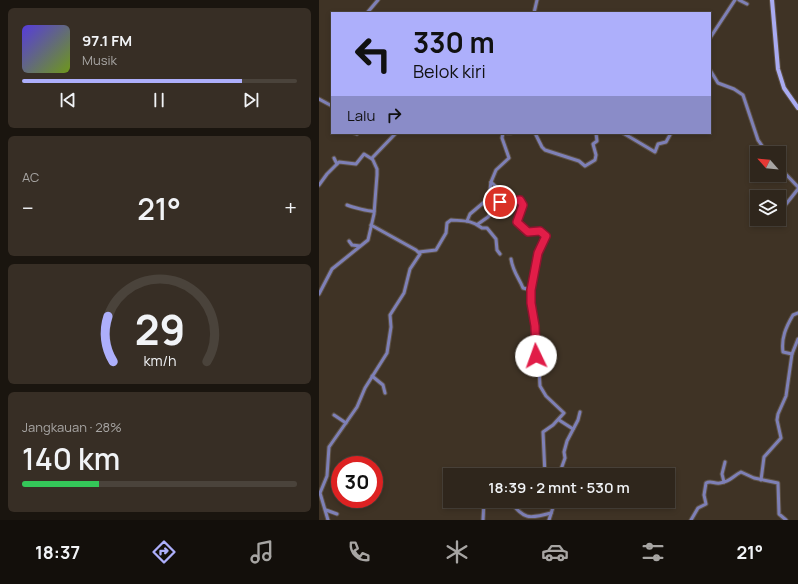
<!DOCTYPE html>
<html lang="id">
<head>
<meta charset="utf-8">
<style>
  body { margin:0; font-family:Manrope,sans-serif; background:#372e25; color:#f1f3f6; height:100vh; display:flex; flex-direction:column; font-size:15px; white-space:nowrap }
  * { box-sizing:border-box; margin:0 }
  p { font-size:13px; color:#a7a5a3 }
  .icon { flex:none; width:22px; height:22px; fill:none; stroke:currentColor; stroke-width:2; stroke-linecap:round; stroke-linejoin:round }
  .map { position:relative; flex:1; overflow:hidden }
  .details { display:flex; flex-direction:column; gap:8px; padding:8px; background:#1a150f; width:319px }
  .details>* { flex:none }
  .guide { position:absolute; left:12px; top:12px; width:380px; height:122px; border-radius:0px; box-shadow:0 2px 6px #0003,0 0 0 1px #4a433b; background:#adaffb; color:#111; overflow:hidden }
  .needle { width:26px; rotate:297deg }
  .controls { position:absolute; left:431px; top:146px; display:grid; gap:8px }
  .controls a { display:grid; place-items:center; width:36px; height:36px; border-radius:0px; background:#2f261c; box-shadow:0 2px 6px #0003,0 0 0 1px #4a433b; font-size:20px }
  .speed { position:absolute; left:12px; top:456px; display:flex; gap:8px; font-size:20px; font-weight:700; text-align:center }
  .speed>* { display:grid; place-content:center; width:52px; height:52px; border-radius:50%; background:#2f261c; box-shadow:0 2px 6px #0003,0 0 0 1px #4a433b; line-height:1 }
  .speed .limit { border:6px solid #d22; background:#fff; color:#111 }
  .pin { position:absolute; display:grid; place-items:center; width:34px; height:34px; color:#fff; margin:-17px; border:2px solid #fff; border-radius:50%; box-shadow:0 1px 4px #0007 }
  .me { position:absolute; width:44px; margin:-22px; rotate:357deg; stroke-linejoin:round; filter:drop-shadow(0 0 3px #0008) }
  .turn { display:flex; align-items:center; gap:14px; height:84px; padding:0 16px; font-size:18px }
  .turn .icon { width:52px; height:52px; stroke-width:2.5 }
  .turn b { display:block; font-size:28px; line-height:34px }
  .then { display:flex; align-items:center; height:38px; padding:0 16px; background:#0003; gap:8px; font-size:15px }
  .big { font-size:30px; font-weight:600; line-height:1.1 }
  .details .card { flex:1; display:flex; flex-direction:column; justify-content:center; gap:6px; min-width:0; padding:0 14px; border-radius:6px; background:#372e25 }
  .details .dial { align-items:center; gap:0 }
  .dial svg { height:104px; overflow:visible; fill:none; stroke:#4a433b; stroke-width:7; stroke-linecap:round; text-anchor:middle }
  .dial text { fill:#f1f3f6; stroke:none }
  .song { display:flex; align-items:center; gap:12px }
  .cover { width:48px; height:48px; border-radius:6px; background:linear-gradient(135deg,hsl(250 70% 55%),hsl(80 70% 35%)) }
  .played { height:4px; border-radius:2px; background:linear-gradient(90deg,#adaffb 80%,#4a433b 80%) }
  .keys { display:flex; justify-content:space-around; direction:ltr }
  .heat { display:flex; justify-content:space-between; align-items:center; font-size:22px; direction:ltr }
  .charge { height:6px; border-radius:3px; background:linear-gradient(90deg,#34c759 28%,#4a433b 0) }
  .trip { position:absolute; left:124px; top:468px; width:232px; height:40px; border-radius:0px; background:#2f261c; box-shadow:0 2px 6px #0003,0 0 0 1px #4a433b; font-weight:600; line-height:40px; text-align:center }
  .tabs { display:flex; height:64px; justify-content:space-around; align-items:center; background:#130f0b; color:#a7a5a3 }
  .tabs .icon { width:28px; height:28px }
  .tabs .on { color:#adaffb }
  .tabs b { font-size:18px; color:#f1f3f6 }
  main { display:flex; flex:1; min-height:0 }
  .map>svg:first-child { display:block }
</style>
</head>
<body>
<main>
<section class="details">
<div class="card">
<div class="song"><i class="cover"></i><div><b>97.1 FM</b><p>Musik</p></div></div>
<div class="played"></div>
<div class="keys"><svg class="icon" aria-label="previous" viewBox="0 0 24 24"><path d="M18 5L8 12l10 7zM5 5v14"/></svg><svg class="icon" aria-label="pause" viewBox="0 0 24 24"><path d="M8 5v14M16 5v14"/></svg><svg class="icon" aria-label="next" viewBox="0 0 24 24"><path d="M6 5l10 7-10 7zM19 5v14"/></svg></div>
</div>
<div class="card"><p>AC</p>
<div class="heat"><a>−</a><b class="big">21°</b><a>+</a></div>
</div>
<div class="card dial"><svg viewBox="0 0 100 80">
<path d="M14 69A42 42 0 1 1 86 69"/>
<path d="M14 69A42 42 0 0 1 10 34" stroke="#adaffb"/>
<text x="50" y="56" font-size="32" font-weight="700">29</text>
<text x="50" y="72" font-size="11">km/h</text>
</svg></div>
<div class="card"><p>Jangkauan · 28%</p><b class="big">140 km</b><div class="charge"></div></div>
</section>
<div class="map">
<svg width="479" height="520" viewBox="0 0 479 520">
  <rect width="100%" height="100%" fill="#3f3325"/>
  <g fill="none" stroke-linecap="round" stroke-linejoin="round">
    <defs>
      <g id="street">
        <polyline points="420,0 428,4"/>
        <polyline points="48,13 59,0"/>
        <polyline points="215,13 218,0"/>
        <polyline points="391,38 416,0"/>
        <polyline points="391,70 399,83 415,89 424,95 439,140 448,153"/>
        <polyline points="0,99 13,106"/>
        <polyline points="35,133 38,134"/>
        <polyline points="188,133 192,133"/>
        <polyline points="216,133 223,147 226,150 260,161 266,166 276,160 277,155 274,144 278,141 277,133"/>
        <polyline points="304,133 336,152 339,144 347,142 352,133"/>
        <polyline points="15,158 18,164"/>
        <polyline points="460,167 479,187"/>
        <polyline points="172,182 193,202"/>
        <polyline points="0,185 8,174 20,162 37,164 45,154 53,159"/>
        <path d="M28,205C33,207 51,212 55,211"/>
        <polyline points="460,213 479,189"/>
        <polyline points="148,221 151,214 170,198 172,182 177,170 190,158 183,138 184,133"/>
        <polyline points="159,224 169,217 179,204 199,199 204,205 198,222 209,232 221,231 227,236 219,253 212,290 212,303 216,328 215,352 220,369 221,386 227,396 245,413 234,425 224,432 226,475"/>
        <polyline points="30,241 33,245 41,246"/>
        <path d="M100,252L117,250L127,233L128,223L132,220C145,221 153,220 163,228H168L177,239L178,250L181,254"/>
        <path d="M192,259C194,272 200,278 204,288L212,290"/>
        <polyline points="0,294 13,269 49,240 55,214 58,175 58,169 53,158 77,133"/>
        <path d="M473,354L464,352C462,338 467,327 474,315L479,313"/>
        <polyline points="53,376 64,385 66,393"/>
        <polyline points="15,415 27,423"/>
        <polyline points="240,420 254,429"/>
        <polyline points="240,475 246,458 245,452 248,441 259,420 261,412"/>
        <polyline points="442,480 445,457 462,438 458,420 459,414 467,396 473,354 479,339"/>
        <polyline points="405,482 403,474 406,462"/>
        <path d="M190,501C206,518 207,520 232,513"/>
        <polyline points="7,510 18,514"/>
        <polyline points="9,520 1,493 8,476 10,447 38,407 46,388 68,353 72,327 71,315 85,293 91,269 101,254 97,250 52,225"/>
        <polyline points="164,520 165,501"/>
        <polyline points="230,520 236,501"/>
        <path d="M372,520L379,508L387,504L385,495L387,483C392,480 395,484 401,483C411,482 414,476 422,472L435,478L459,483L460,514L467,520"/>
      </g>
      <polyline id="secondary" points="453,0 459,69 465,88 479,108"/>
    </defs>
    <use href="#street" stroke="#5d5144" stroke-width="5"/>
    <use href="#secondary" stroke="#5d5144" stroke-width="6"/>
    <use href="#street" stroke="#7e80b7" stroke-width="3"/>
    <use href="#secondary" stroke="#a9abf1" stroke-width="4"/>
  </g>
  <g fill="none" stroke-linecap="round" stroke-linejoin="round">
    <defs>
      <polyline id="route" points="181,202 201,200 204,205 198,222 209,232 221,231 227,236 219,253 212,290 212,303 216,326 217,356"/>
    </defs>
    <use href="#route" stroke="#92132f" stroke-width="10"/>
    <use href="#route" stroke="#e11d48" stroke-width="7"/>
  </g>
</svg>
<div class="controls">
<a><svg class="needle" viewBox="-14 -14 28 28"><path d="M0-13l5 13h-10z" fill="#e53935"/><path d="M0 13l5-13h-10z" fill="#a7a5a3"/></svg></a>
<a><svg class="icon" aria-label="layers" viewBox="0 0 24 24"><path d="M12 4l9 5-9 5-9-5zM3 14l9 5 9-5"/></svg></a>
</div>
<div class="speed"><div class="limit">30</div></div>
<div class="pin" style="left:181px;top:202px;background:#d93025"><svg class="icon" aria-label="arrive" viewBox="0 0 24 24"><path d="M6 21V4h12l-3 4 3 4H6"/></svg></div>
<svg class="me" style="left:217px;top:356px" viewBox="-20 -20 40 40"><circle r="19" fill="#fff"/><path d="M0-13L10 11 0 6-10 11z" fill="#e11d48"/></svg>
<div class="trip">18:39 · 2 mnt · 530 m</div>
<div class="guide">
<div class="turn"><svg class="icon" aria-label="left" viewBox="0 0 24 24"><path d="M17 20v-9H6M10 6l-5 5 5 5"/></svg><div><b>330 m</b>Belok kiri</div></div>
<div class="then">Lalu<svg class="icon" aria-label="right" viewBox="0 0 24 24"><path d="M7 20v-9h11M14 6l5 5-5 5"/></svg></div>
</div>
</div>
</main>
<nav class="tabs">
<b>18:37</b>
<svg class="icon on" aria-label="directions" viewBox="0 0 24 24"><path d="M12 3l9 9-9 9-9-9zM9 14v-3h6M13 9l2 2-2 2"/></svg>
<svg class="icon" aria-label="music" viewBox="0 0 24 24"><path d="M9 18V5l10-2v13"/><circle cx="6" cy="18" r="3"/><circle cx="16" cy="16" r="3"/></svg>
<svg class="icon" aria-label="phone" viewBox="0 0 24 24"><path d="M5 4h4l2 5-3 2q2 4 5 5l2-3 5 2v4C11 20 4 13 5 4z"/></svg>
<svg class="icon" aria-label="climate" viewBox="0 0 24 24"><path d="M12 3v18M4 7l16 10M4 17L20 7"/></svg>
<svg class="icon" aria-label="car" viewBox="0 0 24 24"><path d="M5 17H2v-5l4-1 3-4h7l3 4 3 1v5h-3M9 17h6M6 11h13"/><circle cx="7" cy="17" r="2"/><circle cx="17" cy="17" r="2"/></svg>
<svg class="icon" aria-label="filters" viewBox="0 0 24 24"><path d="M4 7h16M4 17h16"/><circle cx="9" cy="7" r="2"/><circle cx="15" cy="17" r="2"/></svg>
<b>21°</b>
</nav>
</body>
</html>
